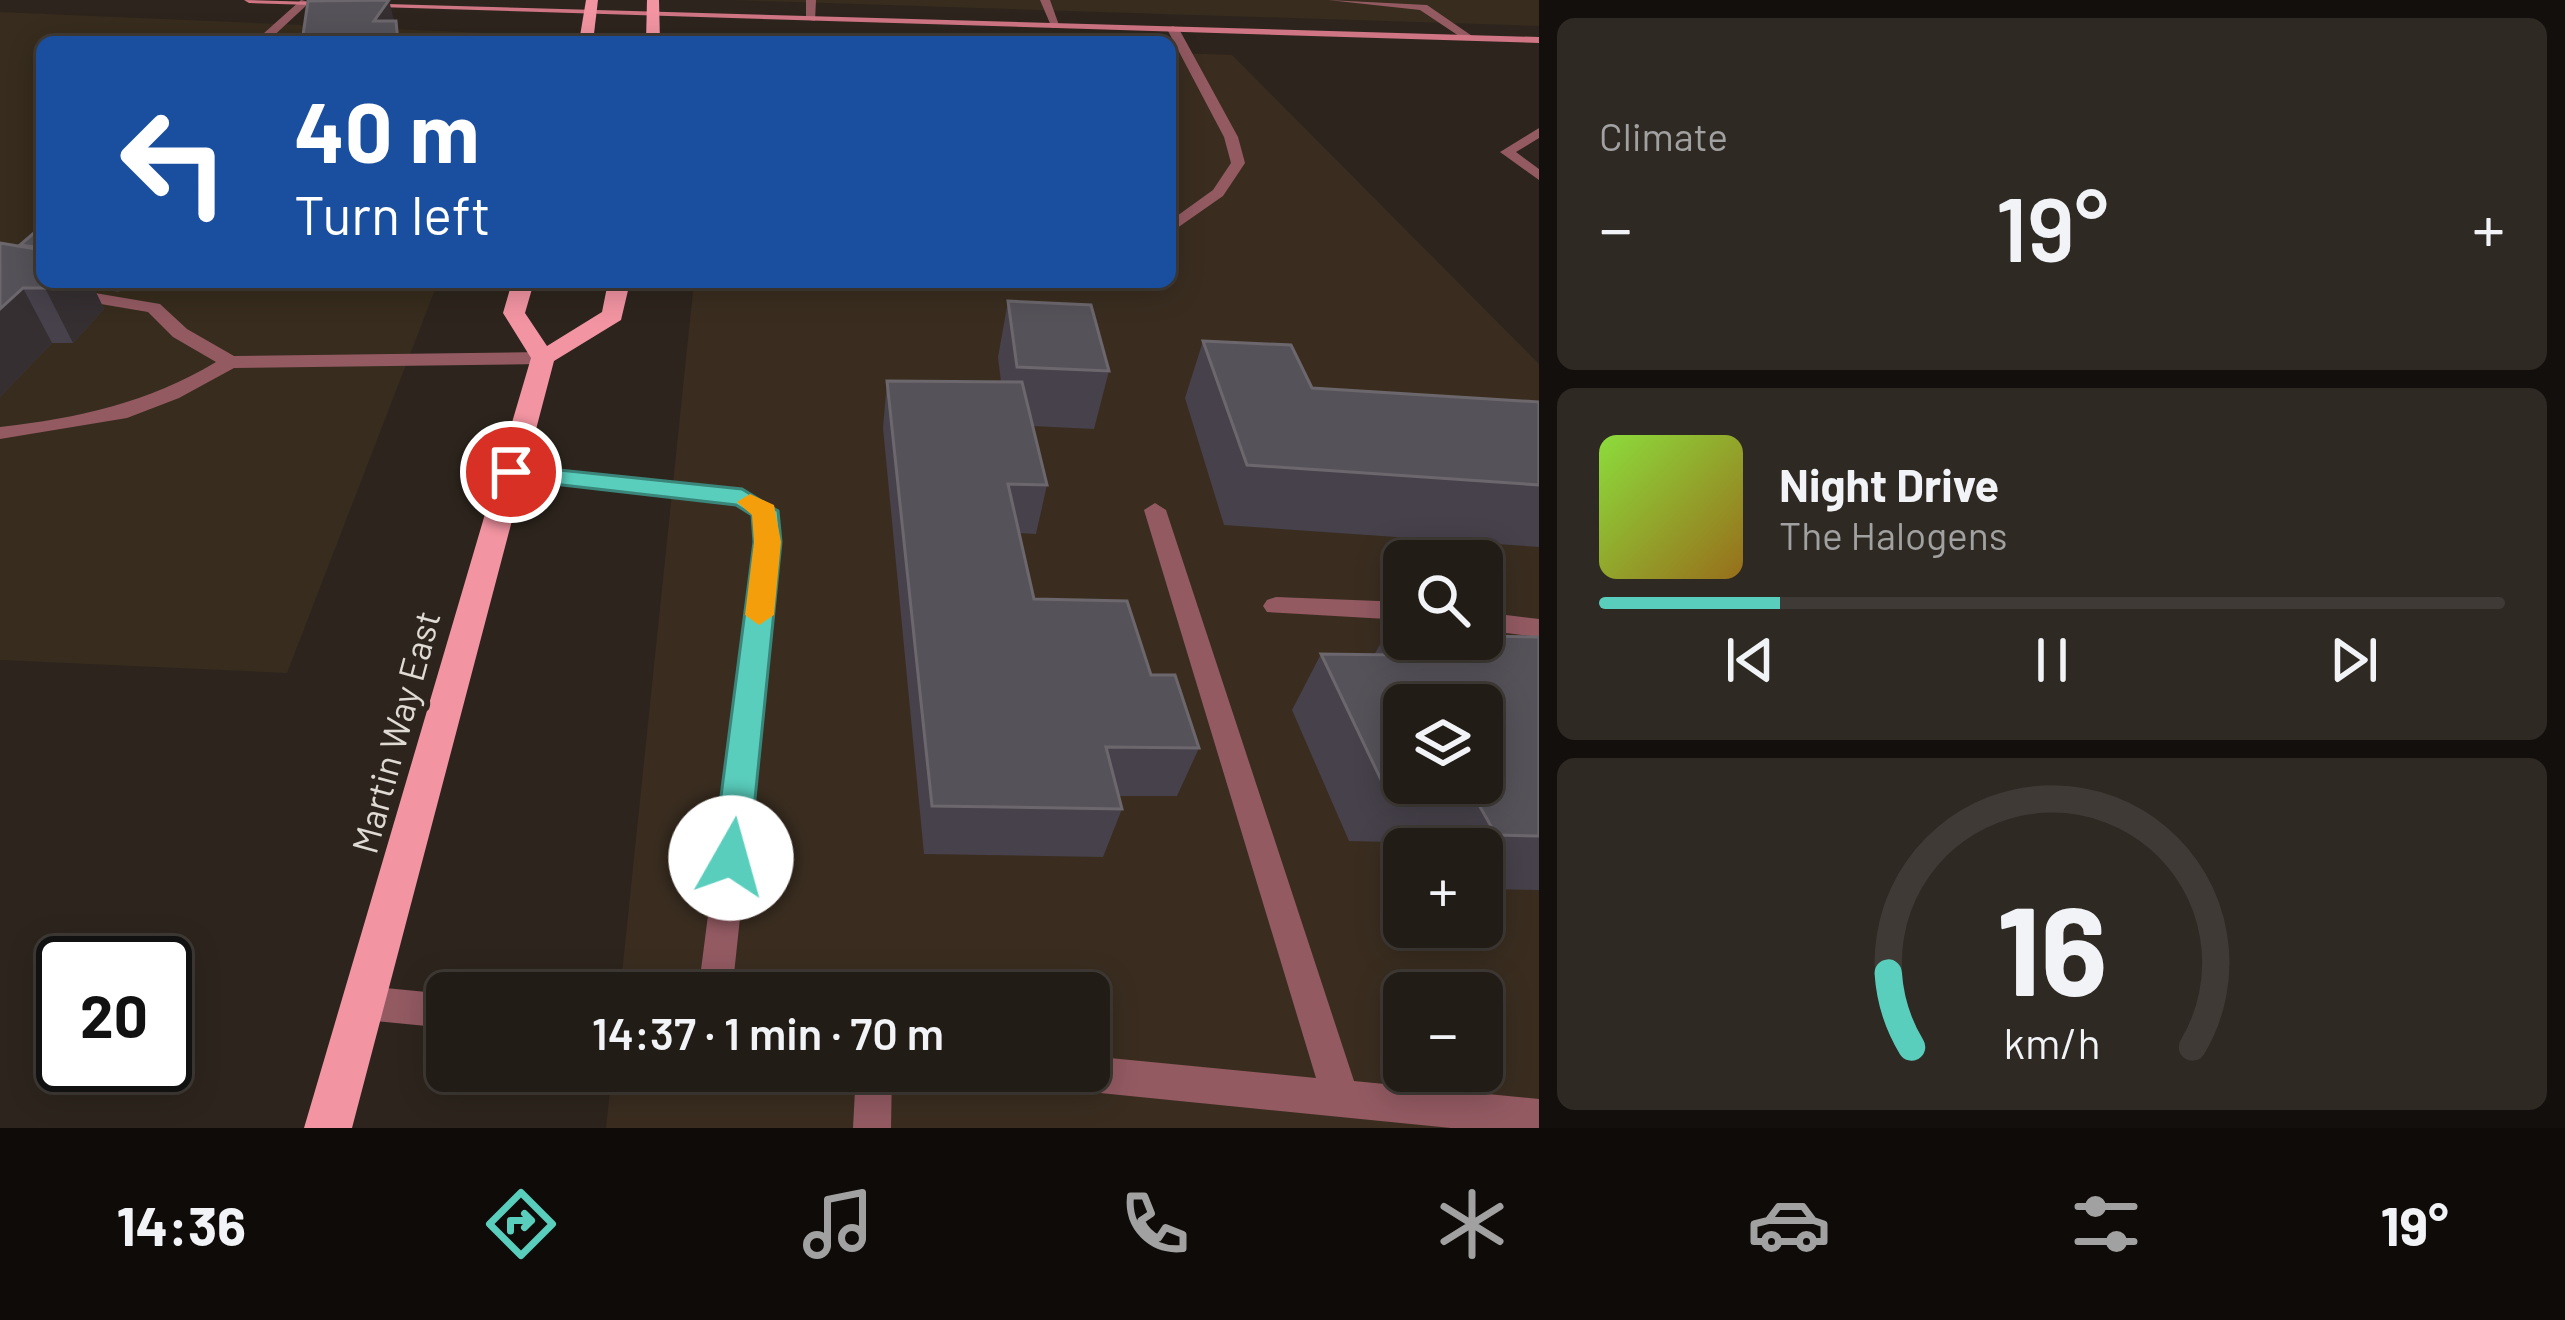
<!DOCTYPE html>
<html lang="en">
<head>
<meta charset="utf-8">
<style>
  body { margin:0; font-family:Barlow,sans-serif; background:#2e2923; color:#f1f3f6; height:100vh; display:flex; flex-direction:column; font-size:45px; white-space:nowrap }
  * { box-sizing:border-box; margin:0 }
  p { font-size:39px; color:#a2a1a1 }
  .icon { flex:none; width:66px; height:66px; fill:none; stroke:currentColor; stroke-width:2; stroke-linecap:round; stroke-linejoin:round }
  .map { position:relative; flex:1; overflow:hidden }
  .details { display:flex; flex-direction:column; gap:18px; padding:18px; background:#130f0c; width:1026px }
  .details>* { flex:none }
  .hud { position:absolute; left:36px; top:36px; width:1140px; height:252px; border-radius:18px; box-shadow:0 6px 30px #0003,0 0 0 3px #3f3a35; background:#1a4fa0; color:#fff; overflow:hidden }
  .buttons { position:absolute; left:1383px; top:540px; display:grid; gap:24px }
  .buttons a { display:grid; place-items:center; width:120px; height:120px; border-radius:18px; background:#221c16; box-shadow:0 6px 30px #0003,0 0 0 3px #3f3a35; font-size:60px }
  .speed { position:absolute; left:36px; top:936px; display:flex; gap:24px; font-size:60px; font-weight:700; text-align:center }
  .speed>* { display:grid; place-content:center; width:156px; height:156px; border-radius:50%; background:#221c16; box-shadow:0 6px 30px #0003,0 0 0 3px #3f3a35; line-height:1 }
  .speed .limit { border:6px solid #111; border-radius:18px; background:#fff; color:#111 }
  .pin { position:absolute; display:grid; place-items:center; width:102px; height:102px; color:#fff; margin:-51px; border:6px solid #fff; border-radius:50%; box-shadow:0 3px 12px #0007 }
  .me { position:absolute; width:132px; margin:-66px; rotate:7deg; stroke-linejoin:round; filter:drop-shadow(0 0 9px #0008) }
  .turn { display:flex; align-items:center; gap:42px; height:252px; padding:0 60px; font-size:54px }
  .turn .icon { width:156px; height:156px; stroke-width:2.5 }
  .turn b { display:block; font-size:84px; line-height:102px }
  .big { font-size:90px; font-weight:600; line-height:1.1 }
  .details .card { flex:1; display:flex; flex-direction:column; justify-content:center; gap:18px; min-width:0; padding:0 42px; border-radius:18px; background:#2e2923 }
  .details .dial { align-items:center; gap:0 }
  .dial svg { height:312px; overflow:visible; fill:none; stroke:#3f3a35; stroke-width:7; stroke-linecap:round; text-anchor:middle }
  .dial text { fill:#f1f3f6; stroke:none }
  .song { display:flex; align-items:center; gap:36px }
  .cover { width:144px; height:144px; border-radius:18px; background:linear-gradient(135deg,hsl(90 70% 55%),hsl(40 70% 35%)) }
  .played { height:12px; border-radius:6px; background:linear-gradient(90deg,#5acebd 20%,#3f3a35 20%) }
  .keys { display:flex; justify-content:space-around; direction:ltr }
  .heat { display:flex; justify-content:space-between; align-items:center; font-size:66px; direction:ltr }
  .trip { position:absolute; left:426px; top:972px; width:684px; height:120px; border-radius:18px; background:#221c16; box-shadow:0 6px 30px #0003,0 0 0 3px #3f3a35; font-weight:600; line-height:120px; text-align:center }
  .tabs { display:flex; height:192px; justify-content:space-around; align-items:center; background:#0e0b09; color:#a2a1a1 }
  .tabs .icon { width:84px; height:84px }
  .tabs .selected { color:#5acebd }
  .tabs b { font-size:54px; color:#f1f3f6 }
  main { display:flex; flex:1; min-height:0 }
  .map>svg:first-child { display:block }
</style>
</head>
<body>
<main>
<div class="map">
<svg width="1539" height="1128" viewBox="0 0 1539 1128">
  <rect width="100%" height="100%" fill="#2d251d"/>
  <g fill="#372c1d">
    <polygon points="731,0 1539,0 1539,26"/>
    <polygon points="0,12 511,34 529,42 42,42 42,282 438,282 287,673 0,660"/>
  </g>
  <path fill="#3a2d20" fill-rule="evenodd" d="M1170,53L1232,55L1539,364V1128H606L612,1071H1089V993H620L694,282H1170ZM1404,561H1482V639H1404ZM1404,705H1482V783H1404ZM1404,849H1482V927H1404ZM1404,993H1482V1071H1404Z"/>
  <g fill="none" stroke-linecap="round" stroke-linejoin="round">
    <g fill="#935a62" fill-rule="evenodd">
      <polygon points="301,0 310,2 267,42 254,42"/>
      <polygon points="806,0 816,0 815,21 806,19"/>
      <polygon points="1328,0 1427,5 1475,38 1465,40 1420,10"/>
      <polygon points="1173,26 1179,29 1238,137 1245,163 1223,196 1170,233 1170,221 1213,190 1231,163 1224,137 1167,29"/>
      <polygon points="470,33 478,33 477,42 465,42"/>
      <polygon points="1539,128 1539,138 1516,152 1539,169 1539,180 1500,152"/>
      <path d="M0,277L160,304L187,329L234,356L543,352L553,358L543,364L234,368L179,398L127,418L0,439V427C79,418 147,403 216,362L173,337L148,312L0,287Z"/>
      <polygon points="511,465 742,490 776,511 780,542 732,993 698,993 756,542 754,514 736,504 503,477 500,472 503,467"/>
      <polygon points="1155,503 1166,510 1354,1081 1539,1099 1539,1128 1451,1128 1060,1089 1047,1084 1042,1071 1089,1071 1089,1056 1316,1078 1144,510"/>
      <polygon points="1276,597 1404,602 1404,620 1267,612 1263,606 1267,600"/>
      <polygon points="1482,612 1539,619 1539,637 1482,630"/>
      <polygon points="365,986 447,994 447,1028 365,1020 353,1015 348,1003 353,991"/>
      <polygon points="856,1071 892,1071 891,1128 853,1128"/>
    </g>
    <polygon fill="#935a62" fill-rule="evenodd" points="1040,0 1050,0 1060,28 1052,28"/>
    <polygon fill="#d07584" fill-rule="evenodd" points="244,0 1539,37 1539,43 249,3"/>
    <g fill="#f294a2" fill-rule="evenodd">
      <polygon points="586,0 598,0 593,42 579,42"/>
      <polygon points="647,0 659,0 660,42 646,42"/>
      <polygon points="512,282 534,282 525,313 547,346 602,312 608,282 630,282 621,320 554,361 352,1128 304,1128 531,358 503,313"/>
    </g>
  </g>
  <g fill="#46414a">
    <polygon points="21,246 42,282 128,282 119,292 94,288 104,309 73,343 52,343 0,397"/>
    <polygon points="1008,301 1109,371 1094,429 1032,426 1047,485 1036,534 1019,533 1034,599 1151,675 1199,748 1177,796 1119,796 1122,809 1103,857 924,854 883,428 887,381 1001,382 998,357"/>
    <polygon points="1203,341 1312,388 1539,402 1539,547 1224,525 1185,398"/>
    <polygon points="1386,634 1539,637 1539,890 1482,889 1482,849 1432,849 1429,843 1349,841 1292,710 1321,654 1374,655"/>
  </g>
  <g fill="#352f32">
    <polygon points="389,0 397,33 374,21"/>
    <polygon points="50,282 91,282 104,309 73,343 45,288"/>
    <polygon points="114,282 128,282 119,292"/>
    <polygon points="23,288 52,343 0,397 0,309"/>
  </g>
  <g fill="#565259" stroke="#6c676d" stroke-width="3" fill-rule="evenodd">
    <polygon points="389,0 374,21 396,21 398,42 302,42 308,1"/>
    <polygon points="42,226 42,248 20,245"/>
    <polygon points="0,243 42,250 42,282 50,282 45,288 23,288 0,309"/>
    <polygon points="1008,301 1091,305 1109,371 1017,367"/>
    <polygon points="1203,341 1291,345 1312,388 1539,402 1539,485 1247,465"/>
    <polygon points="887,381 1022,382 1047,485 1008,484 1034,599 1127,601 1151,675 1175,675 1199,748 1106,747 1122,809 932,806"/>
    <path d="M1386,634L1404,635V639H1482V636L1539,637V836L1496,835L1470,789L1385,788L1321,654L1396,655ZM1404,705H1482V783H1404Z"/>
  </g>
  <polygon fill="#5acebd" stroke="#3a867b" stroke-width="3" points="511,465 742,489 778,511 781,542 749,858 744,869 731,873 719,869 713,858 754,542 752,515 736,505 502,478 498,472"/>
  <polygon fill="#f59e0b" points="750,494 774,505 781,542 774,615 759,625 745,615 754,542 752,515 737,502"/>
  <g text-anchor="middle" stroke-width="12" stroke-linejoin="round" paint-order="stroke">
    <g font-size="36" fill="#e0dad5" stroke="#2d251d">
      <text transform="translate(396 732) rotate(-75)" y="13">Martin Way East</text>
    </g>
  </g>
</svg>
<div class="buttons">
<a><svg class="icon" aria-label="search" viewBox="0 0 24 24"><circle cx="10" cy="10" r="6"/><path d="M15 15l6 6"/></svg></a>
<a><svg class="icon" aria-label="layers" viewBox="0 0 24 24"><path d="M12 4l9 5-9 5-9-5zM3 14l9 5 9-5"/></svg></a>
<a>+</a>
<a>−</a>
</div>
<div class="speed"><div class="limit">20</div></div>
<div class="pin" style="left:511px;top:472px;background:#d93025"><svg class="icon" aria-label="arrive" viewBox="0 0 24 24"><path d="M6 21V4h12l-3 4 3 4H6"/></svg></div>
<svg class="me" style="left:731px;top:858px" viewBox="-20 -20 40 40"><circle r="19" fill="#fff"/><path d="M0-13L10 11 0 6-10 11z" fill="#5acebd"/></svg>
<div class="trip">14:37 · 1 min · 70 m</div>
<div class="hud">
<div class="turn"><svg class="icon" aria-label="left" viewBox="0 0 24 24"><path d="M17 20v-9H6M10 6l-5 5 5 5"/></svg><div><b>40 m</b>Turn left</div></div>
</div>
</div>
<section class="details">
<div class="card"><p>Climate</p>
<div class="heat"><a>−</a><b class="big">19°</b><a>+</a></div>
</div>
<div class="card">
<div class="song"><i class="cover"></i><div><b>Night Drive</b><p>The Halogens</p></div></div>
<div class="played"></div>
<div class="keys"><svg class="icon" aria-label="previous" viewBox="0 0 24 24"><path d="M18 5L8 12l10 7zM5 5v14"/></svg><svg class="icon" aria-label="pause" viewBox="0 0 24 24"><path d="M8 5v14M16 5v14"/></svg><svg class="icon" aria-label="next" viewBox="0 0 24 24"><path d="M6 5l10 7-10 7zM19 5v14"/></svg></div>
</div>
<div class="card dial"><svg viewBox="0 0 100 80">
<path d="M14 69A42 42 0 1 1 86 69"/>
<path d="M14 69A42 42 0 0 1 8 50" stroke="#5acebd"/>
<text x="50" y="56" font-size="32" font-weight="700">16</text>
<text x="50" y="72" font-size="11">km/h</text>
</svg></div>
</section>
</main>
<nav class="tabs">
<b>14:36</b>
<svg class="icon selected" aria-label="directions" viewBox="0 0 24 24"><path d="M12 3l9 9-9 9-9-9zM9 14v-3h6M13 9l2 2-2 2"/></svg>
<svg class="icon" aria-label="music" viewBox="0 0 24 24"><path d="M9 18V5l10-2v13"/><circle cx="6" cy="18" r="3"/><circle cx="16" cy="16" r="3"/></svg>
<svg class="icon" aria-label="phone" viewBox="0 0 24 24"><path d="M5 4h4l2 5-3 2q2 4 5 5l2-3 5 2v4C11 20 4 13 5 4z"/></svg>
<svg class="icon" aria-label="climate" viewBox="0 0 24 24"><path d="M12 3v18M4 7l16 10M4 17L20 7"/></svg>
<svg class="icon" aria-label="car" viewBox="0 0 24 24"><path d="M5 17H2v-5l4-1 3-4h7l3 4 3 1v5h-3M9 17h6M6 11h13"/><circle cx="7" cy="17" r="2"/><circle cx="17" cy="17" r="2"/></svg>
<svg class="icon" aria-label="filters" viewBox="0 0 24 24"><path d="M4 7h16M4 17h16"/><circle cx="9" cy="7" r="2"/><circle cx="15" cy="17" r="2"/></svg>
<b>19°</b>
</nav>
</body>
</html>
